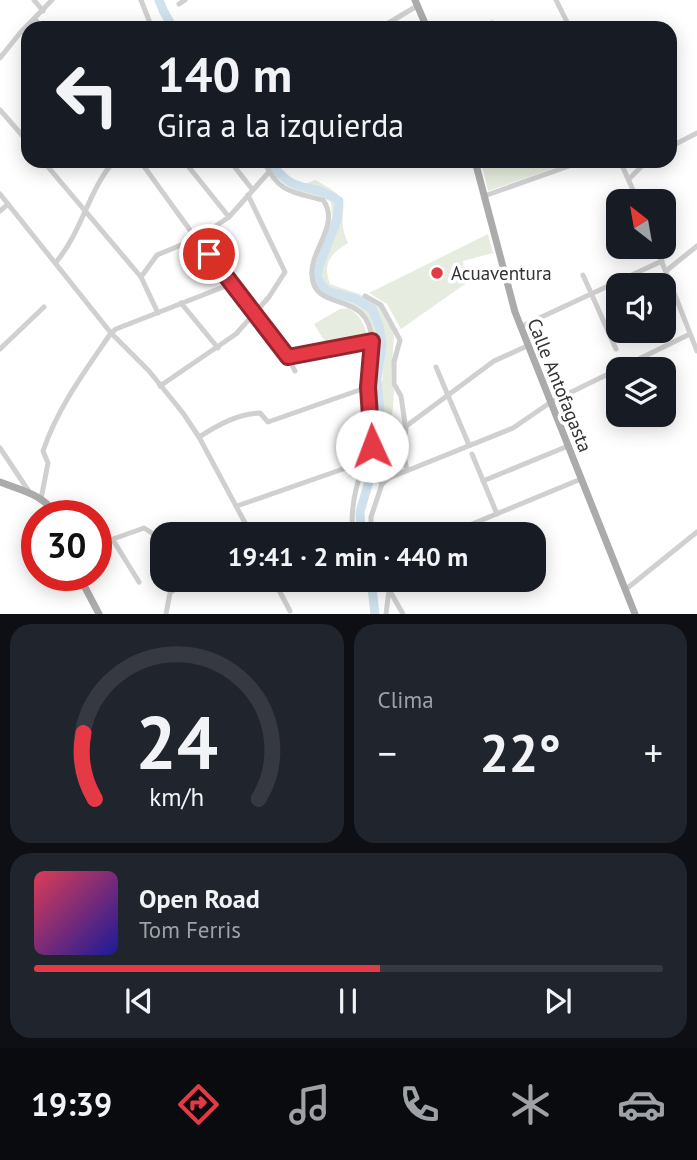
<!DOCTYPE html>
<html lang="es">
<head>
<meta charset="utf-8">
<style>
  body { margin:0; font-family:"PT Sans",sans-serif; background:#20242c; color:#f1f3f6; height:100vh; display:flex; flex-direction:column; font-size:26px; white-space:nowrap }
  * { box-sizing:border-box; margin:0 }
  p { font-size:23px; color:#9ea1a6 }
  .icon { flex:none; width:38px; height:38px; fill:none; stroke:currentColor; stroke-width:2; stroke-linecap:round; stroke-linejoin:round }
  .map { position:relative; height:614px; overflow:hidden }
  .panel { display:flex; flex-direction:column; gap:10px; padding:10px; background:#0d0f14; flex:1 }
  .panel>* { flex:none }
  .banner { position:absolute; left:21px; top:21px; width:656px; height:147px; border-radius:21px; box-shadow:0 4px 18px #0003; background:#171b24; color:#f1f3f6; overflow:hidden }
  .needle { width:46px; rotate:329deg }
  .tools { position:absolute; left:606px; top:189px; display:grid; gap:14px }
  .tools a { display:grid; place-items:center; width:70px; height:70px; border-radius:14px; background:#171b24; box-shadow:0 4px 18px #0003; font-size:35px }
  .speed { position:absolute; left:21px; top:500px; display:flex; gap:14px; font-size:35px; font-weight:700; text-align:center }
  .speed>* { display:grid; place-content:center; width:91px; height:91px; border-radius:50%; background:#171b24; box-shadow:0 4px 18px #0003; line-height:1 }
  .speed .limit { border:10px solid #d22; background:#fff; color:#111 }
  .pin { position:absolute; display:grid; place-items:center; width:60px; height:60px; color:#fff; margin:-30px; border:4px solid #fff; border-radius:50%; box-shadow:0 2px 7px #0007 }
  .me { position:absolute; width:77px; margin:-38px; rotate:358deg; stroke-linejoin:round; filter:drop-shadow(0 0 5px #0008) }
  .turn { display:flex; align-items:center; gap:24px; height:147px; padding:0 21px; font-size:32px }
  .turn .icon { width:91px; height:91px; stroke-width:2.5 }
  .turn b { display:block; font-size:49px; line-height:60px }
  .big { font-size:52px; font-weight:700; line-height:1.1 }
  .panel .widget { flex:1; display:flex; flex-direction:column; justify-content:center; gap:10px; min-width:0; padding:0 24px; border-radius:21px; background:#20242c }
  .panel .dial { align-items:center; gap:0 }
  .dial svg { height:182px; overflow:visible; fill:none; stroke:#363941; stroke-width:7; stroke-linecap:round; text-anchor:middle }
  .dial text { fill:#f1f3f6; stroke:none }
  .song { display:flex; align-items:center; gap:21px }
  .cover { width:84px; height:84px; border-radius:10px; background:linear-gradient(135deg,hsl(350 70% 55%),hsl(240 70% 35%)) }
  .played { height:7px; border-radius:4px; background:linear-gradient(90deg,#e63946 55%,#363941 55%) }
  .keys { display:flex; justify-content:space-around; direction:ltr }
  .heat { display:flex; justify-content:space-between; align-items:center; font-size:38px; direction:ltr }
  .panel .tiles { flex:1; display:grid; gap:10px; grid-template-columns:1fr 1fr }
  .widget:last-child { grid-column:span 2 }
  .trip { position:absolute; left:150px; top:522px; width:396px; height:70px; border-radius:21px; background:#171b24; box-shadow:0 4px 18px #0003; font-weight:700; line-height:70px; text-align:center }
  .tabs { display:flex; height:112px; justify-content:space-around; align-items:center; background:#090b0e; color:#9ea1a6 }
  .tabs .icon { width:49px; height:49px }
  .tabs .current { color:#e63946 }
  .tabs b { font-size:32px; color:#f1f3f6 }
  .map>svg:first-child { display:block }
</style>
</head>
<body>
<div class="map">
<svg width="697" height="614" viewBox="0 0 697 614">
  <rect width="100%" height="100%" fill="#fff"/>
  <g fill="#e6ecdf">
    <polygon points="481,161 575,161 488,191"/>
    <path d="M315,180C364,205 331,206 348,243C331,253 322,263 330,284L359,294L381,306L390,321L394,336L391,381L394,391L390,447L386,462L377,475L374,473L384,438L381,398L385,343L382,326L376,309L357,297L329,290L321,280L320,272L339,221L340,199L329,191L302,185Z"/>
    <path d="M282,181L334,200C344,227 313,253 316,277C318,304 359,294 370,314C384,337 374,358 375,382C376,400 380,418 380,436C379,448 374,461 370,472L368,464L375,446L370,382L374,344L363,314L318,290L313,272L332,217L331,202C315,192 295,195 282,181Z"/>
    <polygon points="488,234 493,253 463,261 465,284 401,329 387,304 369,293"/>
    <path d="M349,308C360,316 364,323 367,336L327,345L314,324L340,309Z"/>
  </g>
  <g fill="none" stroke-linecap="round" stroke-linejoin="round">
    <g stroke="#cfe2ee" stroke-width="9">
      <polyline points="159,0 163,10 173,28"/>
      <path d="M270,161C294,198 310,180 339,201L337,220L319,266L317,277L322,286L328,291L356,299L372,309L379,326L382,345L377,379L382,437L360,512L361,534"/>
      <polyline points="371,579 375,614"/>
    </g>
    <g stroke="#d0d0d0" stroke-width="5">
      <polyline points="34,0 43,11"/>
      <polyline points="141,0 152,28"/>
      <polyline points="556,0 570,28"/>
      <polyline points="179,4 185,0"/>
      <polyline points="35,19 42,28"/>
      <polyline points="492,23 495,28"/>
      <polyline points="380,28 417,6"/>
      <polyline points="0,58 20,33 52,0"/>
      <polyline points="0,110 28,142"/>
      <polyline points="670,147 697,133"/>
      <polyline points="43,161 141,277 158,313"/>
      <path d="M140,161C170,202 199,244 231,284C253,312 279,338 295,371"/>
      <polyline points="184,161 229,217"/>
      <polyline points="230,161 252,189"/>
      <path d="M264,161C278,193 293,192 323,200C341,224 309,251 312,276C315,314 368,288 372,340C373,354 368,369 368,383C368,403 376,426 371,446C370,453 365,459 363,466C355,488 350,511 353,534"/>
      <polyline points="620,161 638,201"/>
      <polyline points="629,179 647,161"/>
      <polyline points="0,194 111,333 149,371 183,413 199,437 251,534"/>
      <polyline points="484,196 583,161"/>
      <polyline points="0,211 8,204"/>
      <polyline points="656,247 697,351"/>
      <path d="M56,262C82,232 88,191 114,161"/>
      <polyline points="666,271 697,246"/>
      <polyline points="583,275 616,349"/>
      <polyline points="141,277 157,255 198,238 229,217 269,172"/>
      <polyline points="365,296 381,305 400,340 394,362 394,384 401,396 406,430 402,446 407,470"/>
      <polyline points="181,303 218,348"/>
      <polyline points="520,327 662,261"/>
      <polyline points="0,349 44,307"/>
      <polyline points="288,357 372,340"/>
      <polyline points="436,367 469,445"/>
      <polyline points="160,386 236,334 269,297 285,272 248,195"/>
      <polyline points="405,427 494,361 527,346"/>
      <path d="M199,437C218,425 237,414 260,413L268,422L368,387"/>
      <polyline points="0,448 30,493"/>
      <polyline points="472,454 497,514"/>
      <polyline points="362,468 378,478 382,484 389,478 513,428 551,402 690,334"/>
      <polyline points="483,481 568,446"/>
      <path d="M41,499L48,463L43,451C58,407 85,371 111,333L116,329L231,284"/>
      <polyline points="237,506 363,462"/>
      <polyline points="371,534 371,517 382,484"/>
      <polyline points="448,534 581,479"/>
      <polyline points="113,540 139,582"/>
      <polyline points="96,545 144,528 163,540"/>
      <polyline points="273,579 290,611"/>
      <polyline points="383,579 403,614"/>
      <polyline points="625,590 697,532"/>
      <polyline points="166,614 170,593 188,579"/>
      <polyline points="386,614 389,590"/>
    </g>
    <g stroke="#ababab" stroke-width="7">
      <polyline points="415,0 427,28"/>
      <polyline points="475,161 515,312 635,614"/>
      <path d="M0,482C20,490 46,495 56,516"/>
      <polyline points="79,576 99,614"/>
    </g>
  </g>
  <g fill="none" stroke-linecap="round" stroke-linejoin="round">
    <defs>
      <polyline id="route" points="209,254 288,357 372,341 368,387 372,446"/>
    </defs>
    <use href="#route" stroke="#96252e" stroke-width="18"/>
    <use href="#route" stroke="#e63946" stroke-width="12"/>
  </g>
  <circle fill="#e63946" stroke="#fff" stroke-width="2.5" cx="437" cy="273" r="7"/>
  <g text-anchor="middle" stroke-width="7" stroke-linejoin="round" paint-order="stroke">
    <g font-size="19" fill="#333" stroke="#fff" text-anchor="start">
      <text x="451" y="280">Acuaventura</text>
    </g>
    <g font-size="19" fill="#333" stroke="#fff">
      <text transform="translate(560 385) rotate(68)" y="7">Calle Antofagasta</text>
    </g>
  </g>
</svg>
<div class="tools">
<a><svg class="needle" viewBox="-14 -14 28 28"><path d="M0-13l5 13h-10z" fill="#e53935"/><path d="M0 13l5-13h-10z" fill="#9ea1a6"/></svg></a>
<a><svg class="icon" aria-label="sound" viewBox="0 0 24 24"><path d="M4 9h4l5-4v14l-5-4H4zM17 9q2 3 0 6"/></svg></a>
<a><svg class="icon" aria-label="layers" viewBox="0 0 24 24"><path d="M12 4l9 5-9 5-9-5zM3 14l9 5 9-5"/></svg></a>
</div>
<div class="speed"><div class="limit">30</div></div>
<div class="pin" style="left:209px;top:254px;background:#d93025"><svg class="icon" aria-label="arrive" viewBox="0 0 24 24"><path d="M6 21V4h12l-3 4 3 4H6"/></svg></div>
<svg class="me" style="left:372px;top:446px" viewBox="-20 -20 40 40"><circle r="19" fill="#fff"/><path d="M0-13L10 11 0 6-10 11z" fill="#e63946"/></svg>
<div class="trip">19:41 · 2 min · 440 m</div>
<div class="banner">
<div class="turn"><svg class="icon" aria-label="left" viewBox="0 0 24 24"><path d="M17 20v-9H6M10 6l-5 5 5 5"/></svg><div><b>140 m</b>Gira a la izquierda</div></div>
</div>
</div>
<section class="panel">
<div class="tiles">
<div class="widget dial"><svg viewBox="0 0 100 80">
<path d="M14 69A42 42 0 1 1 86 69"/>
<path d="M14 69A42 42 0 0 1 9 40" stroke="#e63946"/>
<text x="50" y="56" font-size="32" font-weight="700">24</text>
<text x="50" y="72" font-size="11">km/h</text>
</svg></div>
<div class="widget"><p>Clima</p>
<div class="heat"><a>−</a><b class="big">22°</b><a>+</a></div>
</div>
<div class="widget">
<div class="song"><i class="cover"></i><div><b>Open Road</b><p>Tom Ferris</p></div></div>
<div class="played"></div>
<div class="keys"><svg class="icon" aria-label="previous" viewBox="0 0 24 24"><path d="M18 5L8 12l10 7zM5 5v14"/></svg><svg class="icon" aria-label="pause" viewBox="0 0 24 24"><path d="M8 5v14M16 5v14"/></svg><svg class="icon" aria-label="next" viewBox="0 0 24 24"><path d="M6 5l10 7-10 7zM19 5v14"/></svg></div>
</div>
</div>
</section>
<nav class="tabs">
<b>19:39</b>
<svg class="icon current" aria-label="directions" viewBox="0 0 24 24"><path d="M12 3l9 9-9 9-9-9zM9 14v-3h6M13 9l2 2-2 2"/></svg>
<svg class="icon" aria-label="music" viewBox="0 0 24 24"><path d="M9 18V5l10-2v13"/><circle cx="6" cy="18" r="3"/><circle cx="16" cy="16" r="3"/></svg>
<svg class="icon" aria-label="phone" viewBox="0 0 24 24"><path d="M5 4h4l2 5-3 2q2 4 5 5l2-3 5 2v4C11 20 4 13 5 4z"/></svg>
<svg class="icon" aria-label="climate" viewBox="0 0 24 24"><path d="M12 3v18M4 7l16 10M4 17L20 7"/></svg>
<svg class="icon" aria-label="car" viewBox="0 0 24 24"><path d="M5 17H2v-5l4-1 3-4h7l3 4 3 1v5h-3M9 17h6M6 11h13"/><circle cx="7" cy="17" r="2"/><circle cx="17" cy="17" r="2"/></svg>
</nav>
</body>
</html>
